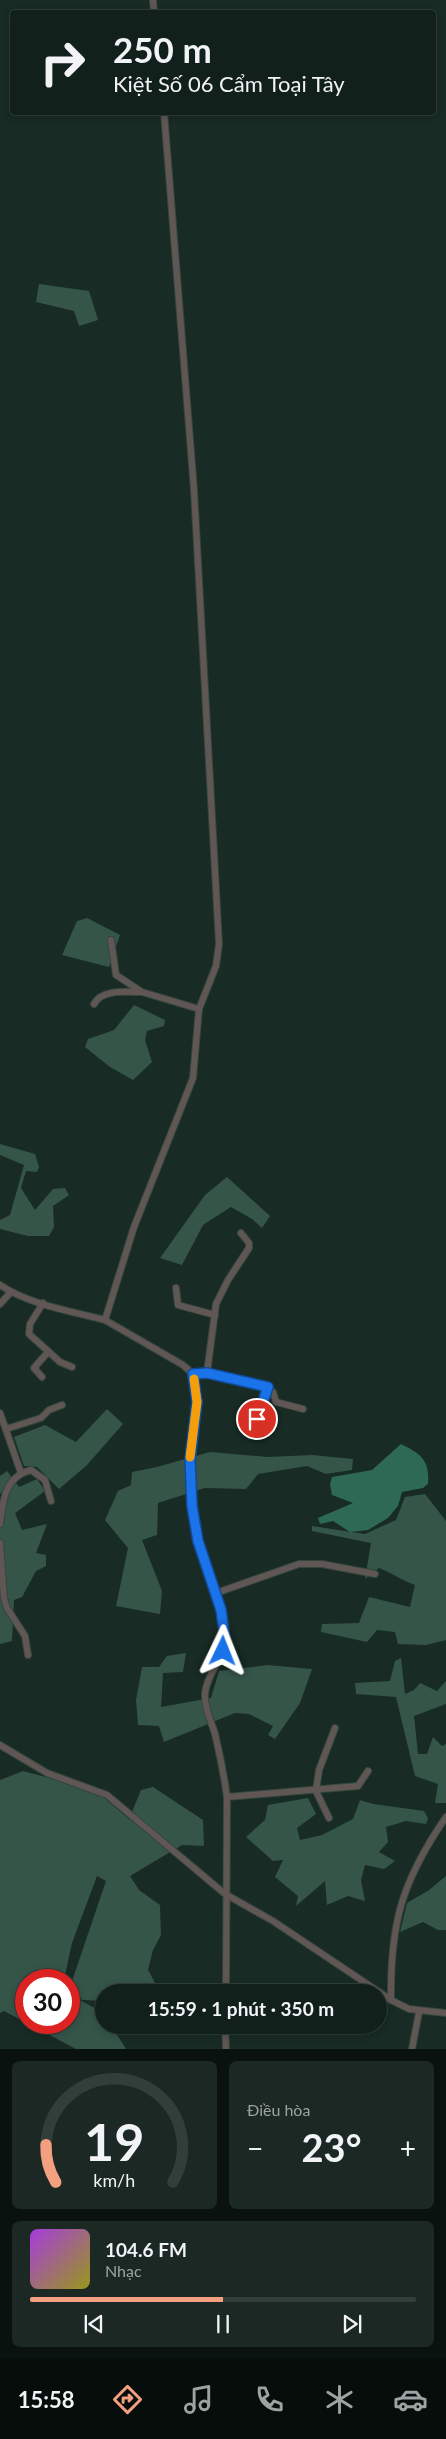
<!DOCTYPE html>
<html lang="vi">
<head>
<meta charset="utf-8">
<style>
  body { margin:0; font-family:Lato,sans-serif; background:#1b2824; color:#f1f3f6; height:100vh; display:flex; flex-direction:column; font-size:19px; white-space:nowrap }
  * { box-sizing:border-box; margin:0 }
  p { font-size:16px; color:#9ca3a3 }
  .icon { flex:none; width:28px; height:28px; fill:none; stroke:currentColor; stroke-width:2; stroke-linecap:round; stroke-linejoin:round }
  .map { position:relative; height:2049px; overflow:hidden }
  .details { display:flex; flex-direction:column; gap:12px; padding:12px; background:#0a120f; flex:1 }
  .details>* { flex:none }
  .top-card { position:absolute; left:10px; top:10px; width:426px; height:105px; border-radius:5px; box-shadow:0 2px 8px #0003,0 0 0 1px #313e3a; background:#12201b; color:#f1f3f6; overflow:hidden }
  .speed { position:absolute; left:15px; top:1969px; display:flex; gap:10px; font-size:25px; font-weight:700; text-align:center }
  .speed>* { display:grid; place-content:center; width:65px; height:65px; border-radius:50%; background:#12201b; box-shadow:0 2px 8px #0003,0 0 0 1px #313e3a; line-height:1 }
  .speed .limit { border:8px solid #d22; background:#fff; color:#111 }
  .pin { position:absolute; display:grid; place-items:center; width:42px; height:42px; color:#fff; margin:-21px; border:2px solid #fff; border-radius:50%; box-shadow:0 1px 5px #0007 }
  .me { position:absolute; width:55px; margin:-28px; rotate:2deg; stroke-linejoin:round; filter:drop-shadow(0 0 4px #0008) }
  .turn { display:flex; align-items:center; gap:18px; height:105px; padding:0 20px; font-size:22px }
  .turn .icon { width:65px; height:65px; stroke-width:2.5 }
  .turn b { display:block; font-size:35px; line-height:42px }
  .big { font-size:38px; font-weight:700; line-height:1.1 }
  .details .widget { flex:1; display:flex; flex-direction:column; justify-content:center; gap:8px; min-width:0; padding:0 18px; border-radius:8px; background:#1b2824 }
  .details .dial { align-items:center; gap:0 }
  .dial svg { height:130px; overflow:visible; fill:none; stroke:#313e3a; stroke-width:7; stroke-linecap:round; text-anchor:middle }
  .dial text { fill:#f1f3f6; stroke:none }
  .song { display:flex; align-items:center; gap:15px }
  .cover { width:60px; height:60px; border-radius:8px; background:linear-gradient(135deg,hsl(280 70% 55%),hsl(60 70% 35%)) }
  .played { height:5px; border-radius:2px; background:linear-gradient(90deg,#f2a080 50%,#313e3a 50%) }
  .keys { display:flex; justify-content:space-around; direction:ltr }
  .heat { display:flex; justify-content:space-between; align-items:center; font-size:28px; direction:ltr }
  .details .tiles { flex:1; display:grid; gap:12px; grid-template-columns:1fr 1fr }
  .widget:last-child { grid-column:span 2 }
  .trip { position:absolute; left:95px; top:1984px; width:292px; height:50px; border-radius:25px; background:#12201b; box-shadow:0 2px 8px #0003,0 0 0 1px #313e3a; font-weight:700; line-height:50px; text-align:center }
  .menu { display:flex; height:80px; justify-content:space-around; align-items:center; background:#070d0b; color:#9ca3a3 }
  .menu .icon { width:35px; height:35px }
  .menu .active { color:#f2a080 }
  .menu b { font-size:22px; color:#f1f3f6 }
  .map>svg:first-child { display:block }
</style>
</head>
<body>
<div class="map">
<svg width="446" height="2049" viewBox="0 0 446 2049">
  <rect width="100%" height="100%" fill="#182b24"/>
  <g fill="#355549">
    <polygon points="39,284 89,291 98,320 79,326 74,311 36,302"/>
    <polygon points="87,918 120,935 109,967 62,955 77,921"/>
    <polygon points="134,1005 165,1020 164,1026 147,1031 145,1040 152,1062 133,1080 110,1067 85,1047 88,1039 114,1030"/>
    <polygon points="0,1144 35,1154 39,1167 37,1172 26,1171 21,1188 35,1210 53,1189 65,1188 69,1195 53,1206 54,1227 49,1236 28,1236 0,1229 0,1220 10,1215 24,1165 0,1155"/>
    <polygon points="227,1177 270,1216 262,1228 252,1219 231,1207 203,1225 182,1265 160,1258 205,1195"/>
    <polygon points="107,1409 123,1424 86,1466 59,1489 37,1467 24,1466 14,1437 45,1425 76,1442"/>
    <polygon points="210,1452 268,1457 312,1455 353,1459 352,1470 326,1474 307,1466 258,1474 246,1489 205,1488 158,1503 157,1535 142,1540 162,1591 160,1614 116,1606 128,1548 105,1520 118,1491 131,1485 132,1472 157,1467"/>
    <polygon points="7,1471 19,1487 37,1479 45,1491 15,1513 22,1530 47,1524 36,1553 46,1555 46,1566 36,1571 22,1597 14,1600 12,1641 0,1644 0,1507 7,1505 0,1492 0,1476"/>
    <path d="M425,1494L446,1521V1640L426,1645L398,1644L395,1632L377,1630L367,1642L321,1632L322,1624L359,1623L369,1597L410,1607L415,1585C401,1580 392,1573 379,1568L365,1579L371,1543L312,1531V1526L365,1534L396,1520L405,1497Z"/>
    <polygon points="186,1653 183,1672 163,1673 161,1707 211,1698 219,1671 267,1665 312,1669 300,1703 275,1739 268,1735 273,1726 249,1714 235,1713 164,1742 159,1726 138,1725 136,1700 142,1667 159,1667 167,1656"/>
    <polygon points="401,1658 405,1694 414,1690 420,1683 437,1691 446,1681 446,1704 414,1716 418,1754 427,1754 433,1737 442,1746 446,1744 446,1803 435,1803 438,1784 415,1776 396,1697 356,1694 355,1683 390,1681 395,1661"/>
    <polygon points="23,1771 95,1790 129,1819 141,1790 153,1787 203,1820 204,1846 182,1845 130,1876 139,1890 160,1905 161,1935 153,1950 148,1970 160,1992 131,1991 104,1992 104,2001 82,2000 71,1984 106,1881 97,1876 72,1943 64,1980 26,1980 26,2022 69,2022 69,1989 76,1998 104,2013 104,2025 111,2025 126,2049 76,2049 4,2011 0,2013 0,1780"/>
    <polygon points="308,1798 316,1814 297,1828 300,1840 322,1835 353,1819 360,1800 373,1804 424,1811 428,1818 426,1824 406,1821 386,1827 388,1842 379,1852 395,1861 384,1869 365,1865 361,1880 365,1901 348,1896 327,1905 325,1881 296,1906 298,1896 275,1877 283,1860 273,1861 246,1837 265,1820 268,1805"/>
    <polygon points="446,1876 446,1930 438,1930 423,1922 400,1932 407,1903 429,1890"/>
  </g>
  <path fill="#2e6955" d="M401,1444C421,1454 430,1460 428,1484L423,1488L402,1492L398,1506L388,1518L368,1530L350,1532L333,1521L320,1524L318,1518L353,1503L332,1495L330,1484L332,1477L372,1470Z"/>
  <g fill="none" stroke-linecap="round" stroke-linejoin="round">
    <defs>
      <g id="minor">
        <polyline points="153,0 154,12"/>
        <path d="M164,112L194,490L219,944L216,966L199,1009L193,1078L134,1227L105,1320L183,1365C186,1368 192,1372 193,1376C203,1404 189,1434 190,1463C191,1489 190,1517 198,1542C208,1573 223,1603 225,1637C226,1655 207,1673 205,1693C204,1708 211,1720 215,1734C220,1755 224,1775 227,1797L226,1992"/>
        <polyline points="111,940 116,975 142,992 199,1009"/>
        <path d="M94,1004C102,989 126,992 140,992"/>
        <path d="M0,1285C30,1305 71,1311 105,1320"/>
        <polyline points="176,1288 178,1305 215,1315"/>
        <polyline points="43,1303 30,1324 29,1334 60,1362 72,1367"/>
        <polyline points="0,1304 11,1292"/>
        <polyline points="207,1373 216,1304 228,1280 249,1248 249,1243 241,1233"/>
        <polyline points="193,1374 207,1373 267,1387 273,1392 276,1402 303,1409"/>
        <polyline points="42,1377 34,1368 48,1352"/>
        <polyline points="0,1413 21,1473"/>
        <polyline points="250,1418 254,1420 260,1416 267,1387"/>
        <polyline points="6,1429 41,1418 49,1410 62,1405"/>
        <path d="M0,1524C3,1501 4,1477 31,1470L45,1480L51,1501"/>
        <polyline points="0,1543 4,1598 7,1608 25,1636 28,1655"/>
        <polyline points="216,1593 299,1564 322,1564 375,1574"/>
        <polyline points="0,1745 47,1773 107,1795 225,1894 273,1921 391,2000 409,2009 446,2013"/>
        <polyline points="227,1797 358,1786 368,1771"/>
        <polyline points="329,1818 316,1791 319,1770 335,1728"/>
        <path d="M391,2000C390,1923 402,1881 446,1817"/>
        <polyline points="225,2025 226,2049"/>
        <polyline points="412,2049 419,2012"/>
      </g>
    </defs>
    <use href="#minor" stroke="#34463f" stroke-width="8"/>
    <use href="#minor" stroke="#605754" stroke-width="6"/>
  </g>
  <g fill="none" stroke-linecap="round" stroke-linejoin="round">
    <defs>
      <polyline id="route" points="223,1651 225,1639 221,1610 198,1541 192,1506 190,1460 197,1402 193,1374 207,1373 268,1387 257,1419"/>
    </defs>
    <use href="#route" stroke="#114b97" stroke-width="12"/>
    <use href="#route" stroke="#1a73e8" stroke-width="9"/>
    <polyline stroke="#f59e0b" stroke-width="9" points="190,1457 197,1402 194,1379"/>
  </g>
</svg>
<div class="speed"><div class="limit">30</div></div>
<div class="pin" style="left:257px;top:1419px;background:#d93025"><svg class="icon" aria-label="arrive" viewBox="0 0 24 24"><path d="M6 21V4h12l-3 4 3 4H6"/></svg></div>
<svg class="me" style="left:223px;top:1651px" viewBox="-20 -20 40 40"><path d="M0-17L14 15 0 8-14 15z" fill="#1a73e8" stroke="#fff" stroke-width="4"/></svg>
<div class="trip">15:59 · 1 phút · 350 m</div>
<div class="top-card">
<div class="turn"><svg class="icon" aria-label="right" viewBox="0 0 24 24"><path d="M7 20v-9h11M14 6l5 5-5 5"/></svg><div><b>250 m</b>Kiệt Số 06 Cẩm Toại Tây</div></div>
</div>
</div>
<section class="details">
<div class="tiles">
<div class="widget dial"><svg viewBox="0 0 100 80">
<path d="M14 69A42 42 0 1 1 86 69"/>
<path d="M14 69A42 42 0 0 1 8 46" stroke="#f2a080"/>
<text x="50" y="56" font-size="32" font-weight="700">19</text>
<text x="50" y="72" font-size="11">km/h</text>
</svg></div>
<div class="widget"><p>Điều hòa</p>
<div class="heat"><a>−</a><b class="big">23°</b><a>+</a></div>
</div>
<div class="widget">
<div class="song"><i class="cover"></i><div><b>104.6 FM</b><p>Nhạc</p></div></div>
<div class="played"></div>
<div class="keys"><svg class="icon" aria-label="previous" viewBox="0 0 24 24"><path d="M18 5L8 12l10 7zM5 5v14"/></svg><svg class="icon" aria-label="pause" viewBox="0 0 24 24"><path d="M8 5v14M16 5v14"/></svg><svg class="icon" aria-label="next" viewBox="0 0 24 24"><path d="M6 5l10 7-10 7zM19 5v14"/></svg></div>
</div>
</div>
</section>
<nav class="menu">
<b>15:58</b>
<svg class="icon active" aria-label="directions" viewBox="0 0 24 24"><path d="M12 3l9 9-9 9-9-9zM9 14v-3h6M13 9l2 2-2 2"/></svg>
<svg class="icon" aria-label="music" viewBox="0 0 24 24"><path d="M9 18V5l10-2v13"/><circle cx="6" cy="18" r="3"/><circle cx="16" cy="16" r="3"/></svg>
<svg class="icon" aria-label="phone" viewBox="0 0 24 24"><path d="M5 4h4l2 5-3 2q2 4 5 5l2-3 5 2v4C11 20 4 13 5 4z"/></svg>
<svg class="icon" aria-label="climate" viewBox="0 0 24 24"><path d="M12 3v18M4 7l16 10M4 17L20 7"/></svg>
<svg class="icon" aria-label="car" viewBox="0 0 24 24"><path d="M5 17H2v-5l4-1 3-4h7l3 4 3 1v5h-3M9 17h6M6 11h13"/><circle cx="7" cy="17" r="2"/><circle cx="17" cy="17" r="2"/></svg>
</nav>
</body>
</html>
